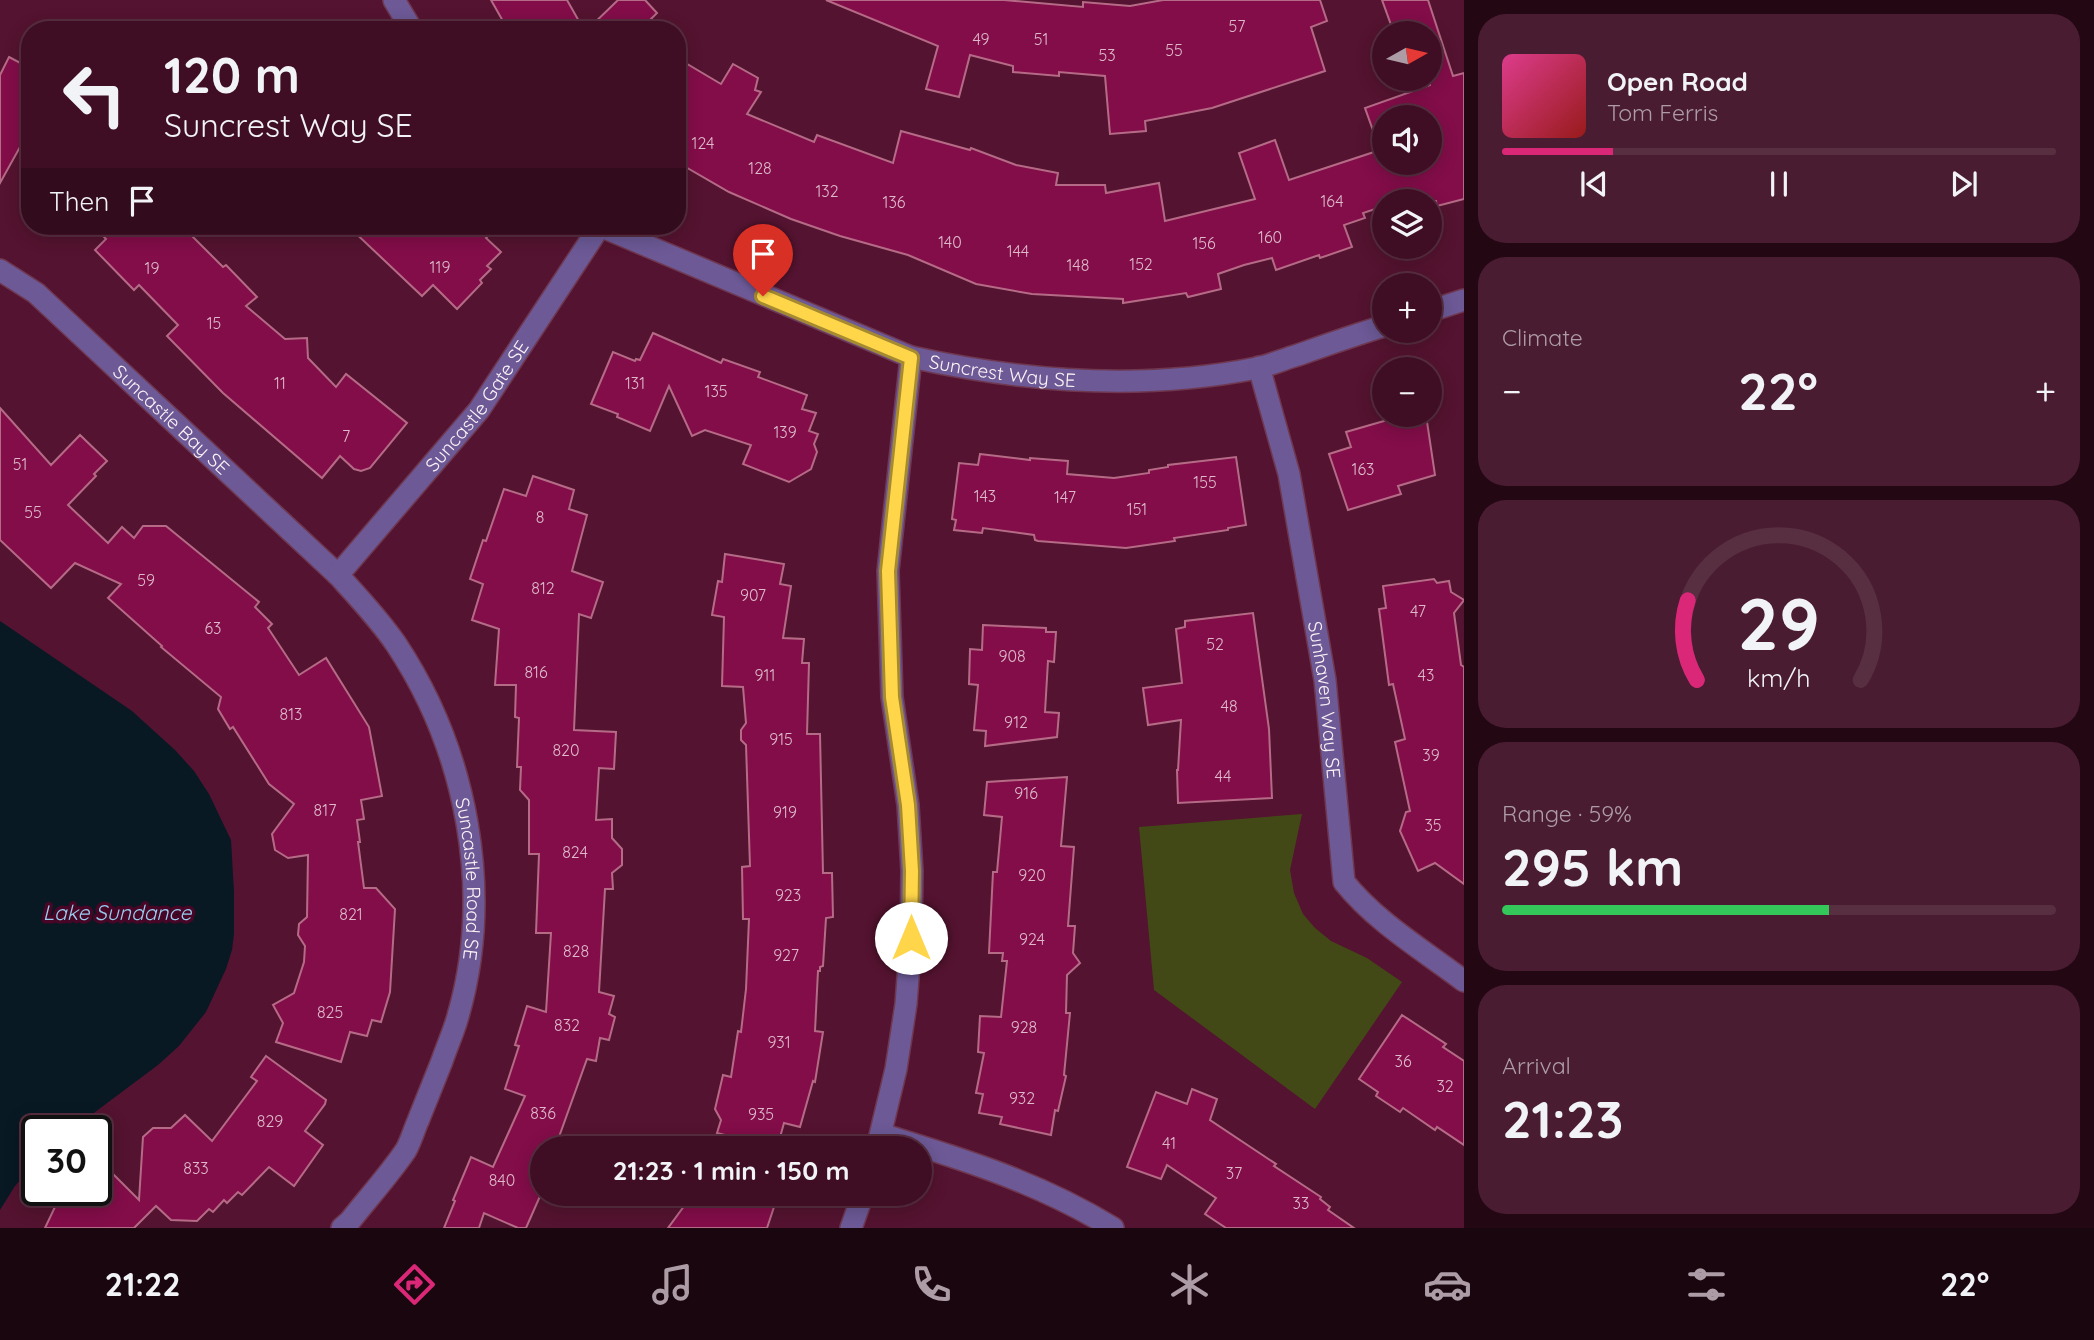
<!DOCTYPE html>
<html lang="en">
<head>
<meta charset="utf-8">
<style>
  body { margin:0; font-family:Quicksand,sans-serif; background:#4a1c31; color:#f1f3f6; height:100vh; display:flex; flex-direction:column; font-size:26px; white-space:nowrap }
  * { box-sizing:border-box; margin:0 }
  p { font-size:23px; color:#ad9ca6 }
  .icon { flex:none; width:38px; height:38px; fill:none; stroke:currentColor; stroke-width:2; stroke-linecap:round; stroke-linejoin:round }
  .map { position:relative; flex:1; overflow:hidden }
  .sheet { display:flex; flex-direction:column; gap:14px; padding:14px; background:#230814; width:630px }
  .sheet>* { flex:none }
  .hud { position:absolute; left:21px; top:21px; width:665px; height:214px; border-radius:28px; box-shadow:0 4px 18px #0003,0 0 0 2px #582e41; background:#3f0e24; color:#f1f3f6; overflow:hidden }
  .needle { width:46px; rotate:82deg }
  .tools { position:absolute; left:1372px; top:21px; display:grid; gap:14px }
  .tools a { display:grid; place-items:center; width:70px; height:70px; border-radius:50%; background:#3f0e24; box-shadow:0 4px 18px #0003,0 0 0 2px #582e41; font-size:35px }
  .speed { position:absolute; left:21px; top:1115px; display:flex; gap:14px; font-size:35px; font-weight:700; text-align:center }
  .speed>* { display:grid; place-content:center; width:91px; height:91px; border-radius:50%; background:#3f0e24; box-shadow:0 4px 18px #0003,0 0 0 2px #582e41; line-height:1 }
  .speed .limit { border:4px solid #111; border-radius:10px; background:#fff; color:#111 }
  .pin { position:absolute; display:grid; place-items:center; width:60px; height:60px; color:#fff; margin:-72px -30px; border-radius:50% 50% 50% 0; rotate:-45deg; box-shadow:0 0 7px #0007 }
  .pin .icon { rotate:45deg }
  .me { position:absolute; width:77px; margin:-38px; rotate:0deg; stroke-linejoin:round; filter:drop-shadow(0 0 5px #0008) }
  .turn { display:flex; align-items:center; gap:24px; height:147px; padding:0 28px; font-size:32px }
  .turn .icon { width:91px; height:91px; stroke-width:2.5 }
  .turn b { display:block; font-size:49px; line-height:60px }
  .then { display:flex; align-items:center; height:66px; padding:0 28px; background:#0003; gap:14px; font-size:26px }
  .big { font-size:52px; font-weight:700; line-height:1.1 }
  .sheet .tile { flex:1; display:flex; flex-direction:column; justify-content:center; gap:10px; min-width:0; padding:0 24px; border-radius:28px; background:#4a1c31 }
  .sheet .dial { align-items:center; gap:0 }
  .dial svg { height:182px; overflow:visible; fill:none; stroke:#582e41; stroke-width:7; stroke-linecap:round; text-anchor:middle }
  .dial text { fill:#f1f3f6; stroke:none }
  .song { display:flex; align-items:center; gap:21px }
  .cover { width:84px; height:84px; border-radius:10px; background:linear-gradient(135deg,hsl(330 70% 55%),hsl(0 70% 35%)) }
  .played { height:7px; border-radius:4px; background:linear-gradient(90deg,#db2777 20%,#582e41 20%) }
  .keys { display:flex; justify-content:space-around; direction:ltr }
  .heat { display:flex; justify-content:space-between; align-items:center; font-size:38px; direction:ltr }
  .charge { height:10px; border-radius:5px; background:linear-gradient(90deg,#34c759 59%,#582e41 0) }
  .trip { position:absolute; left:530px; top:1136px; width:402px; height:70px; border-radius:35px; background:#3f0e24; box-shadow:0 4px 18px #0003,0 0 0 2px #582e41; font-weight:700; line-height:70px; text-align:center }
  .dock { display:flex; height:112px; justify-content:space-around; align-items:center; background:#19060e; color:#ad9ca6 }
  .dock .icon { width:49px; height:49px }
  .dock .on { color:#db2777 }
  .dock b { font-size:32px; color:#f1f3f6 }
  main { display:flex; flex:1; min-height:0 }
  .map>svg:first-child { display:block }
</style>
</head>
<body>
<main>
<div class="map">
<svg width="1464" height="1228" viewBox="0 0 1464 1228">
  <rect width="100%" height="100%" fill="#541330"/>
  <polygon fill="#424917" points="1302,814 1290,870 1294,893 1303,914 1315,928 1331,941 1367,958 1402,982 1315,1109 1154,990 1139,827"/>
  <polygon fill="#081924" points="0,621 132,711 175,750 194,771 209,794 231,840 234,892 234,934 232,950 226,969 206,1012 179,1046 158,1065 71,1130 37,1130 37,1161 15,1186 0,1210"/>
  <g fill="#830d49" stroke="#b56b86" stroke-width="2" fill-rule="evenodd">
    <polygon points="491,0 567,0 584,30 508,30"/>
    <polygon points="618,0 645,0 657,13 640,30 587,30"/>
    <polygon points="826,0 1004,0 1083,7 1083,2 1130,6 1163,0 1320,0 1327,21 1311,27 1325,71 1212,108 1145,121 1146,131 1110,134 1105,76 1059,72 1059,76 1013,72 1013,66 970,55 959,97 926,89 938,46"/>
    <path d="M1382,0H1428L1453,76L1464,73V199L1437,206L1436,201H1384V206L1363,213L1365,218L1344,225L1352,247L1320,258L1319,255L1276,270L1272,258L1244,265L1218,274L1221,289L1188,297L1186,293L1123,303V299L1032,294L976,284L908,255L840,236L791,219L729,192L677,162V58L721,84L733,64L758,78L755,90L761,92L747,114L814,142L817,135L893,163L901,131L970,150L971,148L1016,165L1058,173L1056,185H1105L1106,193L1159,183L1165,221L1255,199L1239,153L1275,140L1289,180L1380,150L1365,108L1430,85V33H1394ZM1384,117H1430V163H1384Z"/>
    <polygon points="9,57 30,68 30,129 0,183 0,75"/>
    <polygon points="94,226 182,226 223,267 226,265 257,297 246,306 285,339 307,338 308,358 336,387 346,374 407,423 370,468 361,471 354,469 340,456 322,478 223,393 167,336 178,325 139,285 134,290 95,250 106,239"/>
    <polygon points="348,226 497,226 486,238 501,252 487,266 491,269 480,280 482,283 457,309 433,285 422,296"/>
    <polygon points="653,333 721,363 723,359 760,372 758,377 807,395 802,409 816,413 809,431 818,434 814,444 817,452 811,469 789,482 743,464 751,445 705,430 692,436 669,386 650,431 617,417 618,414 591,404 613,352 635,361 636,359 640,360"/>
    <polygon points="0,408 51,465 80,435 107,461 94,474 96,476 68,505 108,543 122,527 134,538 143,526 166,526 259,602 255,607 272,624 268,628 299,675 326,658 369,727 382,796 361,800 364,819 357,820 360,842 358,842 364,888 376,888 395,909 390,992 381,1022 372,1020 367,1036 350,1032 341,1062 276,1042 283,1023 273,1005 294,993 304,962 305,946 298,935 299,924 307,917 308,855 288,858 275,850 272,834 294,804 269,784 233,727 230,729 218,709 221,697 161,647 162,646 108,598 121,584 75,563 51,588 0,540"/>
    <polygon points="1383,415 1426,415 1435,475 1398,486 1401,494 1348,510 1329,454 1351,447 1346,432 1384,421"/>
    <polygon points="980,454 1030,460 1030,458 1068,461 1067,474 1114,478 1149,473 1149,470 1168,467 1168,465 1236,457 1246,525 1228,528 1228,530 1174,538 1175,541 1126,548 1038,541 1035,540 1034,535 983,528 982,533 954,530 956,520 952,519 959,463 978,465"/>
    <polygon points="533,476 574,490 569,509 587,515 572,571 603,582 591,618 579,614 574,730 616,732 614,769 599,768 596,820 612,819 612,838 622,849 622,865 612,873 613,889 605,889 599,992 614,996 609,1014 615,1017 609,1040 600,1038 596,1061 587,1059 555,1148 542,1148 542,1183 539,1194 541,1194 526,1228 518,1228 484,1213 479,1228 444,1228 455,1201 453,1200 471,1157 493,1167 525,1096 505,1089 519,1046 515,1045 527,1006 546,1012 551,933 536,933 539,854 529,854 529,800 520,790 521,767 517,767 519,718 515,717 516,685 495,685 499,629 472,620 483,584 470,579 483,540 486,541 504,489 526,496"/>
    <polygon points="725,554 784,564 780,584 791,586 783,638 804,639 802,663 809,663 807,734 820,734 823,873 832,873 833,917 826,918 823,966 820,967 820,971 818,971 815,1031 823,1032 815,1082 813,1081 800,1127 784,1123 777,1148 717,1133 721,1120 715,1109 723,1075 731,1077 738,1031 741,1032 746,989 749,919 743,919 742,867 750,866 746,745 741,740 741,730 746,723 743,687 722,686 724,617 712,615 718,581 722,582"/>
    <polygon points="1434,579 1437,583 1449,581 1451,592 1464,600 1454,613 1461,665 1464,667 1464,884 1435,863 1418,871 1400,831 1406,812 1410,811 1395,742 1405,739 1393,684 1389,685 1379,609 1386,608 1383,586"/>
    <polygon points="1253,613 1269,729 1272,798 1178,803 1177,770 1178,770 1181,720 1148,725 1143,688 1182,683 1176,629 1185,627 1185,621"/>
    <polygon points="983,625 1046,628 1046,632 1056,632 1054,662 1048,661 1045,712 1059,713 1057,737 985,746 986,731 974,730 978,685 969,684 970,649 982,650"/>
    <polygon points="1067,777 1061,846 1074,847 1068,926 1075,926 1073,953 1080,963 1067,975 1066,1013 1070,1013 1064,1075 1066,1076 1058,1111 1055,1110 1051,1135 1000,1124 1002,1117 979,1113 983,1094 976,1093 984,1053 978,1052 980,1016 1001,1017 1007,961 1002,961 1003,953 989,953 993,872 997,872 1002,817 984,815 987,782"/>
    <polygon points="1402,1015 1446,1044 1443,1047 1464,1061 1464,1145 1437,1127 1435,1130 1403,1108 1400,1112 1376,1096 1378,1092 1359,1079"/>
    <polygon points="266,1056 326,1100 325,1104 305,1131 323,1145 294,1186 269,1167 242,1195 238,1192 227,1203 224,1200 213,1212 209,1209 197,1221 171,1220 156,1206 134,1228 45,1228 63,1190 96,1190 96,1157 139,1200 143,1137 153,1128 171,1128 185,1115 212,1141 257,1081 251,1077"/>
    <polygon points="1192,1089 1217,1099 1210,1120 1276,1164 1274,1166 1321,1197 1320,1199 1330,1207 1328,1210 1354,1228 1226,1228 1205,1214 1216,1198 1167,1165 1161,1179 1127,1167 1156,1092 1187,1104"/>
    <polygon points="693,1194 755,1194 776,1201 767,1228 668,1228"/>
  </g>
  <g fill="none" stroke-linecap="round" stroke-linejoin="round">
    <defs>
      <g id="street">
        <polyline points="394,0 412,30"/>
        <path id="s1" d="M600,226L911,357C1025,382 1142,391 1257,368C1271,365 1284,359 1298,355C1326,345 1355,335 1384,326"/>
        <path id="s2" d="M0,270L36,293L338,575C358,597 379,619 396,644C467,751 494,892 458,1016C454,1031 447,1046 442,1061C434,1081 426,1101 418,1121C414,1130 411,1141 406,1150C389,1175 368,1198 350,1221L342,1228"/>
        <polyline points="1430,311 1464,300"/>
        <path id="s3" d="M1259,367L1289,474L1325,680L1344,882C1376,922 1423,950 1464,981"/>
        <path id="s4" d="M338,575L479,410L600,226"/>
        <path d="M881,1134C963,1159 1040,1183 1113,1228"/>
        <polyline points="877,1148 896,1069 906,1004 911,938 912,871 908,805 892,697 888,571 911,357"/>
        <polyline points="851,1228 863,1194"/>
      </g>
    </defs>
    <use href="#street" stroke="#6f3750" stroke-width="24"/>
    <use href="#street" stroke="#6c5996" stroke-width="21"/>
  </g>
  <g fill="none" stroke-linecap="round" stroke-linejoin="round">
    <defs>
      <polyline id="route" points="763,296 911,358 888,571 892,697 908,805 912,871 911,938"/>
    </defs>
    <use href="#route" stroke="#a68a30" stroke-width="18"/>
    <use href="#route" stroke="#ffd54a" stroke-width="12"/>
  </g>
  <g text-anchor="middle" stroke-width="7" stroke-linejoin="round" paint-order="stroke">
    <g font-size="16" fill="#ddb9ca">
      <text x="1237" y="32">57</text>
      <text x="981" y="45">49</text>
      <text x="1041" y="45">51</text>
      <text x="1174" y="56">55</text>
      <text x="1107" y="61">53</text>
      <text x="703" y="149">124</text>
      <text x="760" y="174">128</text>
      <text x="827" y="197">132</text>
      <text x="1332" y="207">164</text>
      <text x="894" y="208">136</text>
      <text x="1270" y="243">160</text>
      <text x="950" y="248">140</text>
      <text x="1204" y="249">156</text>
      <text x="1018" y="257">144</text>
      <text x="1141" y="270">152</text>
      <text x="1078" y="271">148</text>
      <text x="440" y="273">119</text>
      <text x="152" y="274">19</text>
      <text x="214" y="329">15</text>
      <text x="280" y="389">11</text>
      <text x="635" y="389">131</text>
      <text x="716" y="397">135</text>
      <text x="785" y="438">139</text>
      <text x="346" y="442">7</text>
      <text x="20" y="470">51</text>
      <text x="1363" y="475">163</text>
      <text x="1205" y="488">155</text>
      <text x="985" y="502">143</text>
      <text x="1065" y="503">147</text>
      <text x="1137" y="515">151</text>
      <text x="33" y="518">55</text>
      <text x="540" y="523">8</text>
      <text x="146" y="586">59</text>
      <text x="543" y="594">812</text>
      <text x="753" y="601">907</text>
      <text x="1418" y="617">47</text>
      <text x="213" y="634">63</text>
      <text x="1215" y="650">52</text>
      <text x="1012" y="662">908</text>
      <text x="536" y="678">816</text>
      <text x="765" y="681">911</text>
      <text x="1426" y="681">43</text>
      <text x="1229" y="712">48</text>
      <text x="291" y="720">813</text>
      <text x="1016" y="728">912</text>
      <text x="781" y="745">915</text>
      <text x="566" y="756">820</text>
      <text x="1431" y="761">39</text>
      <text x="1223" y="782">44</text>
      <text x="1026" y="799">916</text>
      <text x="325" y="816">817</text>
      <text x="785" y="818">919</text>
      <text x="1433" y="831">35</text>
      <text x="575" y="858">824</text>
      <text x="1032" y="881">920</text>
      <text x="788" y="901">923</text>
      <text x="351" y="920">821</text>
      <text x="1032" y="945">924</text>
      <text x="576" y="957">828</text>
      <text x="786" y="961">927</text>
      <text x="330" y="1018">825</text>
      <text x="567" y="1031">832</text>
      <text x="1024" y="1033">928</text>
      <text x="779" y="1048">931</text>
      <text x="1403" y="1067">36</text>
      <text x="1445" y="1092">32</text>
      <text x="1022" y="1104">932</text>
      <text x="543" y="1119">836</text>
      <text x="761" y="1120">935</text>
      <text x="270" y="1127">829</text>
      <text x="1169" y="1149">41</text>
      <text x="196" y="1174">833</text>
      <text x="1234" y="1179">37</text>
      <text x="502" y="1186">840</text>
      <text x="1301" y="1209">33</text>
    </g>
    <g font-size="19" fill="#fbf2f5" stroke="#480626">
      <text dy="7" stroke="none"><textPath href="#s1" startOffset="430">Suncrest Way SE</textPath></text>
      <text dy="7" stroke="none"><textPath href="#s4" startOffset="219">Suncastle Gate SE</textPath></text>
      <text dy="7" stroke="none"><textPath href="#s2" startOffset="228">Suncastle Bay SE</textPath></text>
      <text dy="7" stroke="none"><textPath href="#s3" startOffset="340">Sunhaven Way SE</textPath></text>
      <text dy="7" stroke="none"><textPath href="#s2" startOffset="796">Suncastle Road SE</textPath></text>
    </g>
    <g font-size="21" font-style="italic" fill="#98cef1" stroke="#480626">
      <text x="117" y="920">Lake Sundance</text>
    </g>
  </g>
</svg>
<div class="tools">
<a><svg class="needle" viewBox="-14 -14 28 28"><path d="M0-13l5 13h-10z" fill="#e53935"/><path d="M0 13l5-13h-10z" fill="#ad9ca6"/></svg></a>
<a><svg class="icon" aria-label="sound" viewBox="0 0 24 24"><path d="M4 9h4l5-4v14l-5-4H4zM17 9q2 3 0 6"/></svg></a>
<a><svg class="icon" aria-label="layers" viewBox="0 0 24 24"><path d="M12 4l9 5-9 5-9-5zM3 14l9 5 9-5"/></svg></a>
<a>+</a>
<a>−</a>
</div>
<div class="speed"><div class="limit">30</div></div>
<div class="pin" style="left:763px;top:296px;background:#d93025"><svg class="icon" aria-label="arrive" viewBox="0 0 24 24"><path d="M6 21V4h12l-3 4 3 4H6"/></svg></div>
<svg class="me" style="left:911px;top:938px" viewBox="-20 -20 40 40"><circle r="19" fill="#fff"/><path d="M0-13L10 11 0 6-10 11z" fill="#ffd54a"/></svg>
<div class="trip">21:23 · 1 min · 150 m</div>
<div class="hud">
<div class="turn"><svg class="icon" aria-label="left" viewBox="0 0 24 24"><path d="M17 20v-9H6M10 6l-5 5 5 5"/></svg><div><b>120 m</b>Suncrest Way SE</div></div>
<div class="then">Then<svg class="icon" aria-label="arrive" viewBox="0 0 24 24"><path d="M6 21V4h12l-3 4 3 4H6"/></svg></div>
</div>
</div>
<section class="sheet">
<div class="tile">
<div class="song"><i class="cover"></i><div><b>Open Road</b><p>Tom Ferris</p></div></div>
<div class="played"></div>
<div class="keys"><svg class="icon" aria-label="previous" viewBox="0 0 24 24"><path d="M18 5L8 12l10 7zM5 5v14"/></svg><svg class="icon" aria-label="pause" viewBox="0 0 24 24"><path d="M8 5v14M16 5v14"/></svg><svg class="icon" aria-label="next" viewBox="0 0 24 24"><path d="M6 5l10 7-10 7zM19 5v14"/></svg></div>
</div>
<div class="tile"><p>Climate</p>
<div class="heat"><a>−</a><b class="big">22°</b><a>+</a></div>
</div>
<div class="tile dial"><svg viewBox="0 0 100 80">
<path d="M14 69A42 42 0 1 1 86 69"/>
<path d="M14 69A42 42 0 0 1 10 34" stroke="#db2777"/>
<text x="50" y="56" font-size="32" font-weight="700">29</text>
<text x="50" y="72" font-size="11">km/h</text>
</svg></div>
<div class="tile"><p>Range · 59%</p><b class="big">295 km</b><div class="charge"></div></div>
<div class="tile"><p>Arrival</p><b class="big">21:23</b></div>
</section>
</main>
<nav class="dock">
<b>21:22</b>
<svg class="icon on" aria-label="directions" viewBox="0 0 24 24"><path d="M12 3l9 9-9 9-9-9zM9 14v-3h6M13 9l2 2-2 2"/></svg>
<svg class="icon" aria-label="music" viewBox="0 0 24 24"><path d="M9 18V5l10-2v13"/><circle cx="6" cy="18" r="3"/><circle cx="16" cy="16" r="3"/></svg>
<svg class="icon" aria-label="phone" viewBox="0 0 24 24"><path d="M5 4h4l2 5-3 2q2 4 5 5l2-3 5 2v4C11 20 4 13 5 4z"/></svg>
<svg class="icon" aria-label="climate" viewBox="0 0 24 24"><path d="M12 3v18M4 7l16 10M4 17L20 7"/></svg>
<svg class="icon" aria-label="car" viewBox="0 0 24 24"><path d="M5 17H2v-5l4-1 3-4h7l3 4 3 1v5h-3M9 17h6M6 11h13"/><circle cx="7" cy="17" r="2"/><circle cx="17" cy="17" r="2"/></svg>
<svg class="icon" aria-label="filters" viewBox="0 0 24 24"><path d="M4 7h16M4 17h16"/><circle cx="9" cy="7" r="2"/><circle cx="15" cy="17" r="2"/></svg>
<b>22°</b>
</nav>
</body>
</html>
